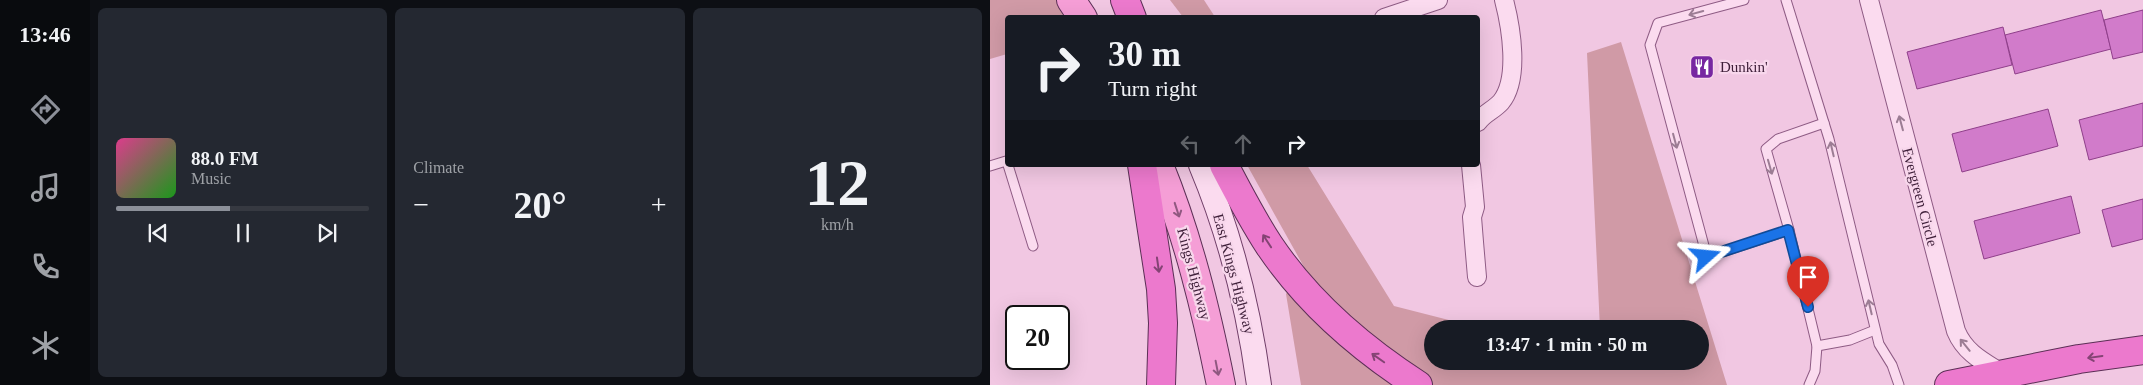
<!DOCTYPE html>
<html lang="en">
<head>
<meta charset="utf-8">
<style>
  body { margin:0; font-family:Georgia,serif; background:#242831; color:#f1f3f6; height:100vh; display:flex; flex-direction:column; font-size:19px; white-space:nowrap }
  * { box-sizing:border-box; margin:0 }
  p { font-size:16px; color:#9ea1a6 }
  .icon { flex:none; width:28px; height:28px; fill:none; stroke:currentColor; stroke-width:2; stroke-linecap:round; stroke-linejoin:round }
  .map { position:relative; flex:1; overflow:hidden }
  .side { display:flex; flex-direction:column; gap:8px; padding:8px; background:#0d0f14; width:900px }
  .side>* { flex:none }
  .guide { position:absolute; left:15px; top:15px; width:475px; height:152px; border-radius:5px; box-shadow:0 5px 20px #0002; background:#171b24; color:#f1f3f6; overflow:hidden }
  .speed { position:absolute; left:15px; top:305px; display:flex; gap:10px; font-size:25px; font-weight:700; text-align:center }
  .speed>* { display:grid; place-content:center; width:65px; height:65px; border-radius:50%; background:#171b24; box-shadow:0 5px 20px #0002; line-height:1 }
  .speed .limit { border:2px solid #111; border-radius:8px; background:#fff; color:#111 }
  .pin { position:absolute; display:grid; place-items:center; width:42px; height:42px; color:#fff; margin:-51px -21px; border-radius:50% 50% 50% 0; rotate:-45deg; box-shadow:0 0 5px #0007 }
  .pin .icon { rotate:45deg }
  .me { position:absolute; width:55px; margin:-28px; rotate:72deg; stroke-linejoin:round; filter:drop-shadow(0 0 4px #0008) }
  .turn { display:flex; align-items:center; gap:18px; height:105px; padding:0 20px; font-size:22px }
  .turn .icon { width:65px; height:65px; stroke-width:2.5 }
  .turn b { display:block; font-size:35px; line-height:42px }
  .lanes { display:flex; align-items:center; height:48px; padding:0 20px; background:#0003; justify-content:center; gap:25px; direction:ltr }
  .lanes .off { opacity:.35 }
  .big { font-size:38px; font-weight:600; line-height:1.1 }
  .side .widget { flex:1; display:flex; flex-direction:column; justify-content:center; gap:8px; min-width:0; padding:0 18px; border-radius:8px; background:#242831 }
  .side .dial { align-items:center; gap:0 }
  .dial b { font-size:65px; line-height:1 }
  .song { display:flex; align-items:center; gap:15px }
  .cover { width:60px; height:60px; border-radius:8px; background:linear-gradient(135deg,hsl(330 70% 55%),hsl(120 70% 35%)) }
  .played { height:5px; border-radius:2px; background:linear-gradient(90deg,#8c9099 45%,#363941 45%) }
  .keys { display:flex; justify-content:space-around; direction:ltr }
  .heat { display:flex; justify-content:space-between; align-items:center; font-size:28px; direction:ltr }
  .side .tiles { flex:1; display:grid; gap:8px; grid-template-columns:repeat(3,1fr) }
  .trip { position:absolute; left:434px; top:320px; width:285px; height:50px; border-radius:25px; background:#171b24; box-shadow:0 5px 20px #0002; font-weight:600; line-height:50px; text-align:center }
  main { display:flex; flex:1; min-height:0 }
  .menu { display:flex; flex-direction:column; width:90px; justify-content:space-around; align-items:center; background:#090b0e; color:#9ea1a6 }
  .menu .icon { width:35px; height:35px }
  .menu .current { color:#8c9099 }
  .menu b { font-size:22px; color:#f1f3f6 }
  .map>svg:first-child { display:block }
</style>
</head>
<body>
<main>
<nav class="menu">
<b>13:46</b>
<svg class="icon current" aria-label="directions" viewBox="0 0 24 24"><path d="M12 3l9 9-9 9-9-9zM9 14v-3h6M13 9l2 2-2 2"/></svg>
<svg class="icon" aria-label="music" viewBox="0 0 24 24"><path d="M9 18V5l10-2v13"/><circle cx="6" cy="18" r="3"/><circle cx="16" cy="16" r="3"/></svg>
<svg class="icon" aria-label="phone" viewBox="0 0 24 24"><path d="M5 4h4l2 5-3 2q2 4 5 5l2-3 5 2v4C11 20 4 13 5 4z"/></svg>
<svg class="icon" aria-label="climate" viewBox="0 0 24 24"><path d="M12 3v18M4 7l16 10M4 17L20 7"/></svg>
</nav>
<section class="side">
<div class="tiles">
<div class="widget">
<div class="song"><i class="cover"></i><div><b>88.0 FM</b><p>Music</p></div></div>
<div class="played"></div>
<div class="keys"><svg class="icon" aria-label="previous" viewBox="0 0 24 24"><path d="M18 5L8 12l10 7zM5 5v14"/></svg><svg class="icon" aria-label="pause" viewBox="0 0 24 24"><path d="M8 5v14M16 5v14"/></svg><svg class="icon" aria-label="next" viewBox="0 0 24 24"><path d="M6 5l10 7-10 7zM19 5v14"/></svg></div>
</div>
<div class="widget"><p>Climate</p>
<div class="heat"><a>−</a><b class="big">20°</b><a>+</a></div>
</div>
<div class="widget dial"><b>12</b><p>km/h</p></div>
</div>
</section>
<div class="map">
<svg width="1153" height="385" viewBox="0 0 1153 385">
  <rect width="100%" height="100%" fill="#f1c7e2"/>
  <g fill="#d09aa6">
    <polygon points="0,0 67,0 84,17 18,18 17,54 0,59"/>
    <polygon points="180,0 214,0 225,17 193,17"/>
    <polygon points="631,42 737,385 311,385 296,294 314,267 257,165 317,165 404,306 494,329 442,329 442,361 710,361 710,329 610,329 597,53"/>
  </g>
  <g fill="#d17bca" stroke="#8f3f8a">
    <polygon points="1111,10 1121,49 1025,74 1015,35"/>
    <polygon points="1153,10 1153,52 1123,59 1114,20"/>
    <polygon points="1013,27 1022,65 927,89 917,52"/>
    <polygon points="1153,103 1153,146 1099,160 1089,120"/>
    <polygon points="1058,109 1068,146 972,172 962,134"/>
    <polygon points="1081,196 1090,233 994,259 984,221"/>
    <polygon points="1153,199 1153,239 1122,247 1112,210"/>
  </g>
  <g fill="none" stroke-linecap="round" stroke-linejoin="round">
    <defs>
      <g id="service">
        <polyline points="754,0 668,23 660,45 717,257 799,230 827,346 825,371 819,385"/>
        <polyline points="796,0 839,139 889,344 902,365 909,385"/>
        <polyline points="18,165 43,246"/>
        <polyline points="0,166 16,161 18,164"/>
        <polyline points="799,230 776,149 788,139 834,123"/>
        <polyline points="827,346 860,340 885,330"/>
      </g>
      <g id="minor">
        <path d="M879,0L966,331C975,353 994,362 1013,374"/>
        <polyline points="394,18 448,0"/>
        <path d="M488,122C493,114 504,110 511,102C530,79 521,27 514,0"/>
        <polyline points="481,165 485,207 482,217 484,242 487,277"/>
      </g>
      <path id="secondary" d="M211,165C240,234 259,311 269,385"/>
      <g id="primary">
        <polyline points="81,0 93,18"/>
        <path d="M169,165C198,236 216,310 231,385"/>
      </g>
      <g id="trunk">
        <polyline points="135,0 142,18"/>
        <polyline points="152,165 171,289 173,323 171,385"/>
        <path d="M234,165C248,192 262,219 279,245C318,303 369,347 428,385"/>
        <polyline points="959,385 1089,359 1153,350"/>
      </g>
    </defs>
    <use href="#service" stroke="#8e5b84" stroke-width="11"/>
    <use href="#minor" stroke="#8e5b84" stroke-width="20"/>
    <use href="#secondary" stroke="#703e68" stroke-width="26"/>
    <use href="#primary" stroke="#5c2f56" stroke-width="30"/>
    <use href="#trunk" stroke="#5c2f56" stroke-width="30"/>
    <use href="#service" stroke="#fbdbef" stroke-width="9"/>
    <use href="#minor" stroke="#fbdbef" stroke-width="18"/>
    <use href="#secondary" stroke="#fbdbef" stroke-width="24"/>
    <use href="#primary" stroke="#f59ed6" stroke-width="28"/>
    <use href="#trunk" stroke="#ec79cd" stroke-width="28"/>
  </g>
  <defs><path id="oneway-shaft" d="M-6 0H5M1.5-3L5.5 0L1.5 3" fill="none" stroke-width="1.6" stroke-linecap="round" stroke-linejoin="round" transform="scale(1.25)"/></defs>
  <g stroke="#9c7d94">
    <use href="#oneway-shaft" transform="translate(706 13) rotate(165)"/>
    <use href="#oneway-shaft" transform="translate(911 123) rotate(-105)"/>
    <use href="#oneway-shaft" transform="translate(685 141) rotate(75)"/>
    <use href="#oneway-shaft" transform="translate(842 149) rotate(-103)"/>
    <use href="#oneway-shaft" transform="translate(780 167) rotate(74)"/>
    <use href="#oneway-shaft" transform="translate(880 307) rotate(-103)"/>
    <use href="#oneway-shaft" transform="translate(975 345) rotate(-129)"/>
  </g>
  <g stroke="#905880">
    <use href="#oneway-shaft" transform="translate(187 210) rotate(72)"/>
    <use href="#oneway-shaft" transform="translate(227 368) rotate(79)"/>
  </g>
  <g stroke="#844374">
    <use href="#oneway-shaft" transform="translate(277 241) rotate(-123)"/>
    <use href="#oneway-shaft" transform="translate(168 265) rotate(82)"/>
    <use href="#oneway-shaft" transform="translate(1105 357) rotate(172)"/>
    <use href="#oneway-shaft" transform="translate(388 358) rotate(-145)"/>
  </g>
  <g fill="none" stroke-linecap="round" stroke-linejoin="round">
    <defs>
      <polyline id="route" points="716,257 798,230 818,307"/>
    </defs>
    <use href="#route" stroke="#114b97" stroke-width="12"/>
    <use href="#route" stroke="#1a73e8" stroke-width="9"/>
  </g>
  <defs>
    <symbol id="restaurant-square" viewBox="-11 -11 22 22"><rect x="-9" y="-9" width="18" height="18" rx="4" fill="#7727a1" stroke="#f8d7ec"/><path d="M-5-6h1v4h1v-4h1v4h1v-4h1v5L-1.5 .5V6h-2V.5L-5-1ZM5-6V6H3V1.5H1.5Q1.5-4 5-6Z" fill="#fff"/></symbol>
  </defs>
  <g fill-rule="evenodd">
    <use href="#restaurant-square" x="698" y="53" width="28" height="28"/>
  </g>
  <g text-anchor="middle" stroke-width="4.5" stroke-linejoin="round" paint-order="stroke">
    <g font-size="15" fill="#3e1f39" stroke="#f8d7ec" text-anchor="start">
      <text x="730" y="72">Dunkin'</text>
    </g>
    <g font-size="15" fill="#3e1f39" stroke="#f8d7ec">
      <text transform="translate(930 197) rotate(75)" y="5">Evergreen Circle</text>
      <text transform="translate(204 274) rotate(75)" y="5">Kings Highway</text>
      <text transform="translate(244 274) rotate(75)" y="5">East Kings Highway</text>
    </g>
  </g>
</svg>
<div class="speed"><div class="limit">20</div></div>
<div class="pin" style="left:818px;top:307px;background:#d93025"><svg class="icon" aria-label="arrive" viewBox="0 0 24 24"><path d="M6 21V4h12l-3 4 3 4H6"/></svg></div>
<svg class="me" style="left:716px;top:257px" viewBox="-20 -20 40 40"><path d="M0-17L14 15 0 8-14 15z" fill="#1a73e8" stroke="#fff" stroke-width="4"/></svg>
<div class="trip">13:47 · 1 min · 50 m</div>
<div class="guide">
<div class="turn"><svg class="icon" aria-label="right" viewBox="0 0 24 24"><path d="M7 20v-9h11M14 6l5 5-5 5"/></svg><div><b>30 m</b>Turn right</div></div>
<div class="lanes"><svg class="icon off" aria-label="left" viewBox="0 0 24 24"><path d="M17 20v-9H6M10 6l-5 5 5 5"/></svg><svg class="icon off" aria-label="ahead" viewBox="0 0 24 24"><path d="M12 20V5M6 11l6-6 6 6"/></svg><svg class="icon" aria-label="right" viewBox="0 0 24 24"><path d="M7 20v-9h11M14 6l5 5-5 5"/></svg></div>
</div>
</div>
</main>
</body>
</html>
